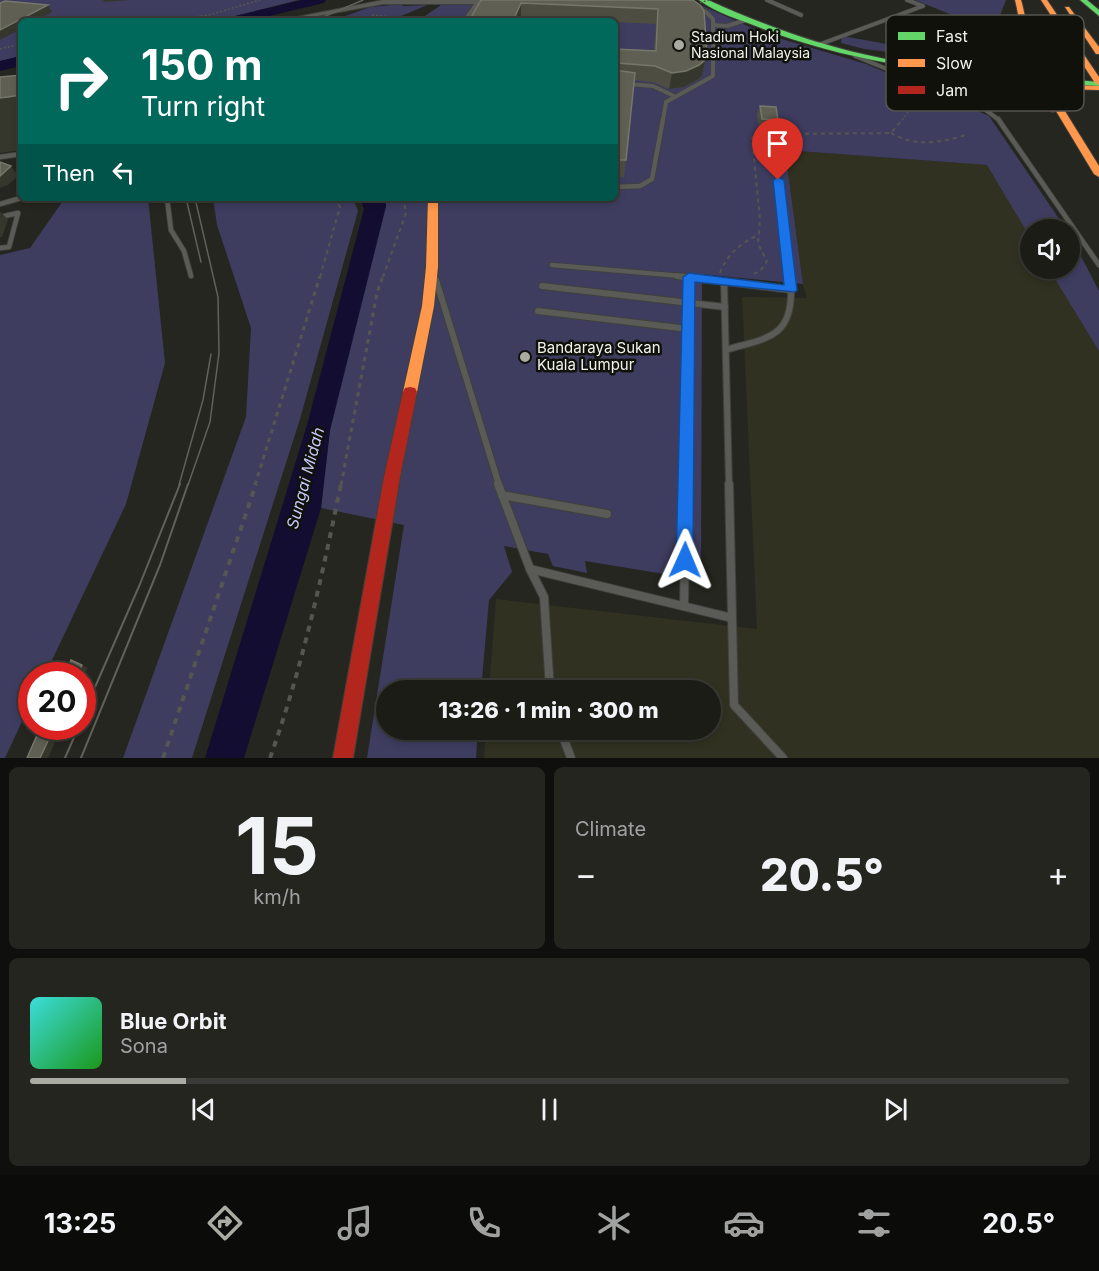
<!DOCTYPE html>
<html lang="en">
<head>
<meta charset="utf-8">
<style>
  body { margin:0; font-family:Inter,sans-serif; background:#252520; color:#f1f3f6; height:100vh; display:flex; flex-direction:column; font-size:22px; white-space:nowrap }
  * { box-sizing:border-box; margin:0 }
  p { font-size:20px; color:#a0a1a1 }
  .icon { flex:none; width:33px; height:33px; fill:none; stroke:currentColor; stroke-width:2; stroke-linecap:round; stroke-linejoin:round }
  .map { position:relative; height:758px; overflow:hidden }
  .panel { display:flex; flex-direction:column; gap:9px; padding:9px; background:#0f0f0d; flex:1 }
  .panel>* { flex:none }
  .top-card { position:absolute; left:18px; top:18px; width:600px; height:183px; border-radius:9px; box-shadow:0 3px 9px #0003,0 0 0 2px #3a3a36; background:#00695c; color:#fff; overflow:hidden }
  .tools { position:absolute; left:1020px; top:219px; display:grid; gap:12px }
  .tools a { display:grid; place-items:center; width:60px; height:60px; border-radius:50%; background:#1c1c17; box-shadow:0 3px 9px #0003,0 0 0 2px #3a3a36; font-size:30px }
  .speed { position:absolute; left:18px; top:662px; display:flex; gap:12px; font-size:30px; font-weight:700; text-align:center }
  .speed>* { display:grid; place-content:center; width:78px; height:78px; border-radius:50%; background:#1c1c17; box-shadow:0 3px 9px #0003,0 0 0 2px #3a3a36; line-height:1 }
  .speed .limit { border:9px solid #d22; background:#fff; color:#111 }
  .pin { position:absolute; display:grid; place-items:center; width:51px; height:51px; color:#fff; margin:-62px -26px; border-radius:50% 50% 50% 0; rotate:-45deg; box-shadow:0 0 6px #0007 }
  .pin .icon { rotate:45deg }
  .me { position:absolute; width:66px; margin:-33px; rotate:1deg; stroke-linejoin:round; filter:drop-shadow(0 0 4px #0008) }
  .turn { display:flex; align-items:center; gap:21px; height:126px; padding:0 24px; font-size:27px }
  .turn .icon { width:78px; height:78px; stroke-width:2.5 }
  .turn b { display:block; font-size:42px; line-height:51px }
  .then { display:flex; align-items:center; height:57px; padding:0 24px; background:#0003; gap:12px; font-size:22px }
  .big { font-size:45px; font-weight:800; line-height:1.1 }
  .panel .widget { flex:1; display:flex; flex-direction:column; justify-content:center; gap:9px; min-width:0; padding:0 21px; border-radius:9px; background:#252520 }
  .panel .dial { align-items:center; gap:0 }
  .dial b { font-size:78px; line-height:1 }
  .song { display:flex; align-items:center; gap:18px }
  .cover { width:72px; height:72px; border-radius:9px; background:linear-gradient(135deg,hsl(180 70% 55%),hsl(120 70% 35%)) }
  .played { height:6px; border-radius:3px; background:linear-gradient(90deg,#aaaba2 15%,#3a3a36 15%) }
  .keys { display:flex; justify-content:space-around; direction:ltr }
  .heat { display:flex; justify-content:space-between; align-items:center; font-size:33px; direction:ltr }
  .panel .tiles { flex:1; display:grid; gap:9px; grid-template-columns:1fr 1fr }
  .widget:last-child { grid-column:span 2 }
  .trip { position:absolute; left:376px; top:680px; width:345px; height:60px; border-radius:30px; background:#1c1c17; box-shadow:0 3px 9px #0003,0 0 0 2px #3a3a36; font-weight:800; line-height:60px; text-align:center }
  .tabs { display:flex; height:96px; justify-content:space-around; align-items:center; background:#0b0b09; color:#a0a1a1 }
  .tabs .icon { width:42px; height:42px }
  .tabs .current { color:#aaaba2 }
  .tabs b { font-size:27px; color:#f1f3f6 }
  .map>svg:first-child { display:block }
</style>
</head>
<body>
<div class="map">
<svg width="1099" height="758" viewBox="0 0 1099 758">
  <rect width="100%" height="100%" fill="#25261f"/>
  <polygon fill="#303120" points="785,150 1015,167 1030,230 1030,268 1070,268 1099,308 1099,758 484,758 486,729 711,729 711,690 489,690 496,599 757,629 742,297 807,298 803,284"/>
  <g fill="#3e3d60">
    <polygon points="0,0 298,0 217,21 21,21 21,56 0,61"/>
    <polygon points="448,0 689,0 768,35 866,64 989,116 1066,229 1030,230 1030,237 987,165 785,150 803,284 702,274 701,580 585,561 587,573 553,566 548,554 504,546 512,572 489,600 481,690 387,690 387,729 478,729 476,758 367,758 404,525 321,508 330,430 386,206 385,198 615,198 615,21 418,21"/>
    <polygon points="915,0 1006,0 999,18 1011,51 1001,55 967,51 955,60 864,49 841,43 842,36 915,49 967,21"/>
    <path d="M401,4L403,6L427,5C395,20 378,26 343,17L370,7Z"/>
    <polygon points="65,198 148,198 165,363 126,504 45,675 32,675 31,702 5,758 0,758 0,255 30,248"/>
    <polygon points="213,198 353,198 358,211 300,419 192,758 123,758 246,417 251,328 217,225"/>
    <polygon points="1070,235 1099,291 1099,351 1049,269 1070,268"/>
  </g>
  <polygon fill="#130d31" points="360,198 385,198 386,206 330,430 321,508 244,758 205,758 307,425 364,209"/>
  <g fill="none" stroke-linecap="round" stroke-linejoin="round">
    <g fill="#130d31" fill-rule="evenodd">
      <polygon points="302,0 326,0 324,3 249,21 224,21 226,18"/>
      <polygon points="21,56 21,66 0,71 0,61"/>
    </g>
    <defs>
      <g id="lane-far3">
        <polyline points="767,0 801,15"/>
        <polyline points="713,25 727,26 746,20"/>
        <polyline points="818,45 923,6 907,0"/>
        <polyline points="855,56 983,108 999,120"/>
        <polyline points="615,83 653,86 674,96"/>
        <polyline points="663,120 666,102 713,76 713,19 706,12 682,0"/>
      </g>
      <g id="lane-far2">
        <polyline points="998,119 1099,265"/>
        <polyline points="773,134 790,277"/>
        <polyline points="0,157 21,154"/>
        <polyline points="615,187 640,186 652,179 663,119"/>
        <polyline points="167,198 171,230 184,251 191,276"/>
        <polyline points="0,204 21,198"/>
        <polyline points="0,217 18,213 9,247 0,248"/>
        <polyline points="552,265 693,277"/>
      </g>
      <g id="lane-far1">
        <polyline points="677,276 791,290 789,276"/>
        <polyline points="436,280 499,485"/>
        <polyline points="724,281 729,485"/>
        <polyline points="542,286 725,307"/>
        <polyline points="538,311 688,329"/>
        <path d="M726,350C765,338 792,339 791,290"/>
        <polyline points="686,485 689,277"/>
      </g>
      <g id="lane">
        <polyline points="498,484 530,569 544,597 550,690"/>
        <polyline points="729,484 734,705 783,758"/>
        <polyline points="502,495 607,514"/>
        <polyline points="530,569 732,618"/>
        <polyline points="684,606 686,484"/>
        <polyline points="560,729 571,758"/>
      </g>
      <polygon id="street" points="383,0 483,0 468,21 462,21 474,4 383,4 290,21 277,21"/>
      <g id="fast">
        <path d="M699,0H708C759,23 812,43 867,55C943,73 1022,75 1099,82V86C984,77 870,70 761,28C741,20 716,13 699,0Z"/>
        <polygon points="1080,0 1087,0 1099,10 1099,16"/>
        <path d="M1024,43L1031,45C1028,51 1025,57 1019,61C1009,70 982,73 971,67C991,55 1004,78 1024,43Z"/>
      </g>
      <g id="slow">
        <path d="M1015,0H1021C1028,22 1028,60 1049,73C1056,77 1065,77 1072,79V83C1022,86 1024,35 1015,0Z"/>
        <polygon points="1041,0 1047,0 1099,77 1099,85 1095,83"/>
        <polygon points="1065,7 1069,7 1099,47 1099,54 1096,54"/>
        <polygon points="1054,84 1099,86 1099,90 1058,89 1053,92 1099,166 1099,177 1094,174 1044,91"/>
        <polygon points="428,198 438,198 438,267 434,306 417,392 415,396 405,396 403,392 422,306 426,267"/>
      </g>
      <g id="jam">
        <polygon points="967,71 1037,91 1059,110 1052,112 1031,95 967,75"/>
        <polygon points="410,387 415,388 417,392 400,477 353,758 333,758 384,477 403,392 405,388"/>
      </g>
    </defs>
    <use href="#lane-far3" stroke="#3f403a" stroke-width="5"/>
    <use href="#lane-far2" stroke="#3f403a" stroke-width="6"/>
    <use href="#lane-far1" stroke="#3f403a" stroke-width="8"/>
    <use href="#lane" stroke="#3f403a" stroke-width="10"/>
    <use href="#street" stroke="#3f403a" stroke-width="2"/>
    <use href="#fast" stroke="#3f403a" stroke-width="2"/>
    <use href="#slow" stroke="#3f403a" stroke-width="2"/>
    <use href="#jam" stroke="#3f403a" stroke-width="2"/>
    <g stroke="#555651" stroke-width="1.5" stroke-dasharray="2 2" stroke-linecap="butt">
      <polyline points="372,15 393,17 388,21"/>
      <polyline points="157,21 209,15 260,0"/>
      <polyline points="0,49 21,44"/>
      <polyline points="902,120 910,110"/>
    </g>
    <g stroke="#555651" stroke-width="2" stroke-dasharray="4 4" stroke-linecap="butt">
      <path d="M891,133C915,147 937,143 963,136L967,132"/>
      <polyline points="781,134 891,133 903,119"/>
      <path d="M720,273C727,254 740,244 758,235"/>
      <polyline points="754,274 761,270 767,261 758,244 760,219 752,138 757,134 763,134"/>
      <polyline points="320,277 340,207 334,198"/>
      <polyline points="383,277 406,213 403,198"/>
    </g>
    <g stroke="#555651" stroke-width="3" stroke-dasharray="4.5 4.5" stroke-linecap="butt">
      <polyline points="255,485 320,276"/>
      <polyline points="341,485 377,293 383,276"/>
    </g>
    <g stroke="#555651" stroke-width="4" stroke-dasharray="6 6" stroke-linecap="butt">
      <polyline points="163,758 256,484"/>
      <path d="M270,758C302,669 322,576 341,484"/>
    </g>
    <use href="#lane-far3" stroke="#5a5a56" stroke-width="4"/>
    <use href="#lane-far2" stroke="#5a5a56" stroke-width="4.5"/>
    <use href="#lane-far1" stroke="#5a5a56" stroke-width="6"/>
    <use href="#lane" stroke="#5a5a56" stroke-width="8"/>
    <use href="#street" fill="#5a5a56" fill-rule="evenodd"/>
    <use href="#fast" fill="#63d668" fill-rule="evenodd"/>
    <use href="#slow" fill="#ff974d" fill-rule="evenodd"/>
    <use href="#jam" fill="#b3261e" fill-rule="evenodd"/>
    <g stroke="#60615b" stroke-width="1.5">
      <polyline points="314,21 363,0"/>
      <polyline points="186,198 201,262"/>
      <polyline points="179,485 203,400 211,354"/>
      <polyline points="188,485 210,422 219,353 218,297 195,198"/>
    </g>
    <g stroke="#60615b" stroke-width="2">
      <polyline points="82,717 140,584 180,484"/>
      <polyline points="65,758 79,726"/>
      <polyline points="81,758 160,565 188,484"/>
    </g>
    <polyline stroke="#555651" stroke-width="1.5" stroke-dasharray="2 2" stroke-linecap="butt" points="696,4 709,0"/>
  </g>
  <g fill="#4d4e41">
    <polygon points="481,0 693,0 707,53 702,76 697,80 684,87 669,89 653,82 634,80 624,177 615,176 615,49 654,50 656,24 615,22 615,21 521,17"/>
    <polygon points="760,106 778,120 775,129 759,128 757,115"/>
  </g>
  <g fill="#36372c">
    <polygon points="103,0 130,0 104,2"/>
    <polygon points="521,3 521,17 520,21 513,21"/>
    <polygon points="48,5 52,12 35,21 21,21 21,29 0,40 0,30"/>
    <polygon points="707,53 702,76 697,80 684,87 669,89 672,73"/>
    <polygon points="21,95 21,150 0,153 0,98"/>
    <polygon points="11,166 18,176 8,185 0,188 0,176"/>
    <polygon points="0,211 8,220 2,237 0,237"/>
    <polygon points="82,665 88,668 82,679 82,675 77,675"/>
    <polygon points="55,726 62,726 48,758 40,758"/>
  </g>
  <g fill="#5f6053" stroke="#76776a" stroke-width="1.5">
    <polygon points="481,0 693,0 701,6 704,11 707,53 705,60 699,65 686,71 672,73 655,66 617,63 615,64 615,49 656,51 658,9 521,3 513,21 469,21"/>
    <polygon points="5,1 48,5 0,30 0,3"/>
    <polygon points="615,70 635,73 626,160 615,160"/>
    <polygon points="21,75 21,95 0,98 0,77"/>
    <polygon points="760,106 776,107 778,120 762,119"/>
    <polygon points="0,162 11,166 0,176"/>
    <polygon points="71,660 82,665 77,675 65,675"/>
    <polygon points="41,726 55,726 40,758 27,758"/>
  </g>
  <polygon fill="#1a73e8" stroke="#114b97" stroke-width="1.5" points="778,177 784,180 797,290 795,292 695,282 693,560 691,566 685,568 679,566 676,560 683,277 689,273 784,285 773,180"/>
  <g fill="#aaaba2" stroke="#11110c" stroke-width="2">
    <circle cx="679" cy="45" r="6"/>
    <circle cx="525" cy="357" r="6"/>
  </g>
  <g text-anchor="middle" stroke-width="5" stroke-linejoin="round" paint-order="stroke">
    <g font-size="14" fill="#f1f2e9" stroke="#11110c" text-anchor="start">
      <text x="691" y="42">Stadium Hoki<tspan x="691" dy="16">Nasional Malaysia</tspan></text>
    </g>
    <g font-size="15" fill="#f1f2e9" stroke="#11110c" text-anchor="start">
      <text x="537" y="353">Bandaraya Sukan<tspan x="537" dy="17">Kuala Lumpur</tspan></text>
    </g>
    <g font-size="16" font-style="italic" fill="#c7c9f7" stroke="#11110c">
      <text transform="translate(305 478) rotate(-75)" y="6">Sungai Midah</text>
    </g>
  </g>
  <rect x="886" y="15" width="198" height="96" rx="9" fill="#11110c" stroke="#54544e" stroke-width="1.5"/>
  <rect x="898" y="32" width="27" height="8" fill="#63d668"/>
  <rect x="898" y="59" width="27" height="8" fill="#ff974d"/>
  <rect x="898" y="86" width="27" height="8" fill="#b3261e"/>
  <g font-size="16" fill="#f1f2e9">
    <text x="936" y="42">Fast</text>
    <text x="936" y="69">Slow</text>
    <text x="936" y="96">Jam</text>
  </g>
</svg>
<div class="tools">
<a><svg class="icon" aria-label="sound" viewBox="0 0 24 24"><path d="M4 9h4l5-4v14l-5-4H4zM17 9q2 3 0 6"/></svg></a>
</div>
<div class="speed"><div class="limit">20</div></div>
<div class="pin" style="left:778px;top:180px;background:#d93025"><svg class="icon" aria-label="arrive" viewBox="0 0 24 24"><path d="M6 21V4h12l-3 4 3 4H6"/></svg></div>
<svg class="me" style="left:685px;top:560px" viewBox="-20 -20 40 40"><path d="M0-17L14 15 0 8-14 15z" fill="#1a73e8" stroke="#fff" stroke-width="4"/></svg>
<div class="trip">13:26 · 1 min · 300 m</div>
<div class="top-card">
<div class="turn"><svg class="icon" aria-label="right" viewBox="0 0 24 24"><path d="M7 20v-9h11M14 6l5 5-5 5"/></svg><div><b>150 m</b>Turn right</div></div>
<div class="then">Then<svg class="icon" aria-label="left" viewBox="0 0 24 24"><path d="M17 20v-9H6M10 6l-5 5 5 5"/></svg></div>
</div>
</div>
<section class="panel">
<div class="tiles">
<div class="widget dial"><b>15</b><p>km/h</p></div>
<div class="widget"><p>Climate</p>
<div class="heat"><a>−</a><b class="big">20.5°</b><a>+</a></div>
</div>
<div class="widget">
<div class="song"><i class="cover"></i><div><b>Blue Orbit</b><p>Sona</p></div></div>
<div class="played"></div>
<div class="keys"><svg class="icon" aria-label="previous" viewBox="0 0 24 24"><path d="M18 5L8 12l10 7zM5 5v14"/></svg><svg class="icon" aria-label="pause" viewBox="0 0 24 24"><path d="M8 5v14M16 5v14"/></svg><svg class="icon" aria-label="next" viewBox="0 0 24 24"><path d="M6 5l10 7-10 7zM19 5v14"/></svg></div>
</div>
</div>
</section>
<nav class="tabs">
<b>13:25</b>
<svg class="icon current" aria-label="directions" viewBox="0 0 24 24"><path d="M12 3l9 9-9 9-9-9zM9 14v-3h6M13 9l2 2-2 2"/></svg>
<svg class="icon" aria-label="music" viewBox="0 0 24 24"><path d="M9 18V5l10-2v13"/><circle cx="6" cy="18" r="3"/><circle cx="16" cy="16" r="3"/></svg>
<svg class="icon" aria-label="phone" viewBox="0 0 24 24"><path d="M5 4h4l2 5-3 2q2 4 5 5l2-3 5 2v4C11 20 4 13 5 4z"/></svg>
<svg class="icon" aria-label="climate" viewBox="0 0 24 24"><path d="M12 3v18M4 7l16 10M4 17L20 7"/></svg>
<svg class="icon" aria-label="car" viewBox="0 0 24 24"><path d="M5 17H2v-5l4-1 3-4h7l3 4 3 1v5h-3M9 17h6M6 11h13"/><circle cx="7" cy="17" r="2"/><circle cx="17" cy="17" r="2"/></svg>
<svg class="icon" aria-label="filters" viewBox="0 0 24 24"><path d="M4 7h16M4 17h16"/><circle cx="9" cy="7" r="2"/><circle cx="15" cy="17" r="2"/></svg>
<b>20.5°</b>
</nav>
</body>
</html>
